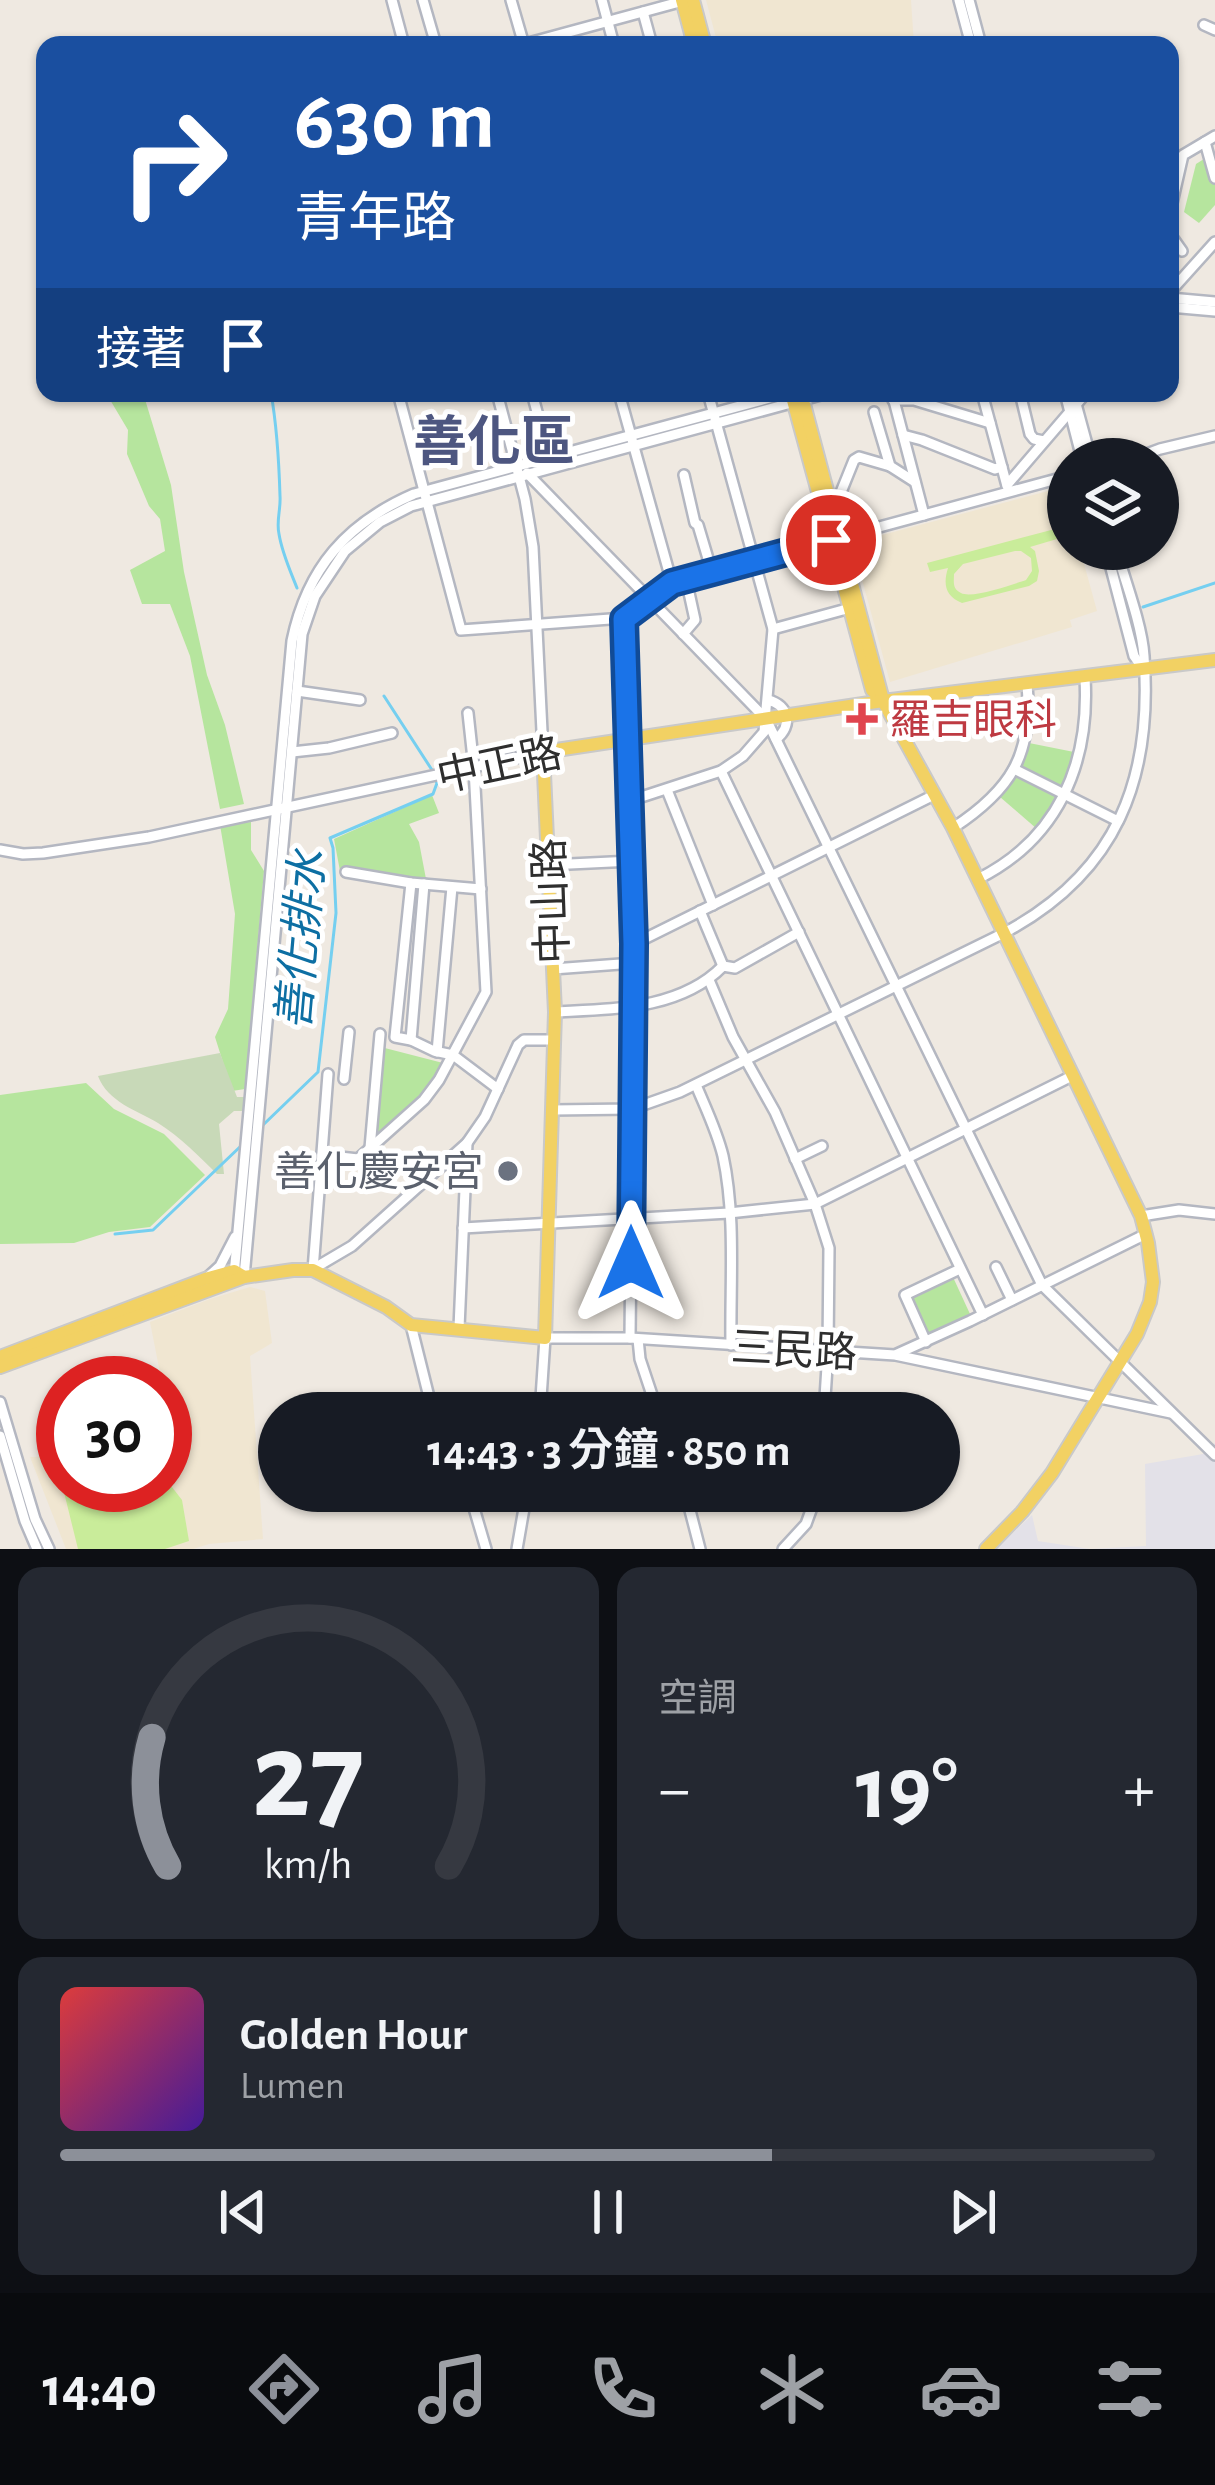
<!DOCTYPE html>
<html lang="zh-TW">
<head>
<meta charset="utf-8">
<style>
  body { margin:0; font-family:"Alegreya Sans","Noto Sans TC",sans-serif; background:#242831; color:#f1f3f6; height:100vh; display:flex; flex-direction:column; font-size:45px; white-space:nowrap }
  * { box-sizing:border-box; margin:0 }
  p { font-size:39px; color:#9ea1a6 }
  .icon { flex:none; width:66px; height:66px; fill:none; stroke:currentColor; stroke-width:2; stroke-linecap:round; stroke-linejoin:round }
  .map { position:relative; height:1549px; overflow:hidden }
  .drawer { display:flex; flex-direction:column; gap:18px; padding:18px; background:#0d0f14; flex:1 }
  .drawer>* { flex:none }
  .banner { position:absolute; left:36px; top:36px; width:1143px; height:366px; border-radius:24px; box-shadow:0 3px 9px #0004; background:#1a4fa0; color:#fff; overflow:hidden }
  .buttons { position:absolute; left:1047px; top:438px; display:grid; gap:24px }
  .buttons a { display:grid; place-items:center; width:132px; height:132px; border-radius:50%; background:#171b24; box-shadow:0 3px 9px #0004; font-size:60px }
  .speed { position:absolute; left:36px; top:1356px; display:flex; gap:24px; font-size:60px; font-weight:700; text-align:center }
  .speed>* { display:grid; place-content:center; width:156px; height:156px; border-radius:50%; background:#171b24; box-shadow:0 3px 9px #0004; line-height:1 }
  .speed .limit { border:18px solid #d22; background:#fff; color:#111 }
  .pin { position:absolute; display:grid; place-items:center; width:102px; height:102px; color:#fff; margin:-51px; border:6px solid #fff; border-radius:50%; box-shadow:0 3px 12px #0007 }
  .me { position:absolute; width:132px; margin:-66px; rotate:0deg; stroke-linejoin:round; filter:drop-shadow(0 0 9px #0008) }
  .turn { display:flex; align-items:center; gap:42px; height:252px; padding:0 60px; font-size:54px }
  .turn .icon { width:156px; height:156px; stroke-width:2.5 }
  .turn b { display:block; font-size:84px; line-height:102px }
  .then { display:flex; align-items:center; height:114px; padding:0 60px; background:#0003; gap:24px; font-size:45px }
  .big { font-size:90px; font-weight:600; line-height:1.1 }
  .drawer .card { flex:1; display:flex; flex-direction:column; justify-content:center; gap:18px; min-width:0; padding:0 42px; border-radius:24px; background:#242831 }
  .drawer .dial { align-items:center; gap:0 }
  .dial svg { height:312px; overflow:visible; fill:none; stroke:#363941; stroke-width:7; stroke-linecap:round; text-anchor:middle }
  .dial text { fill:#f1f3f6; stroke:none }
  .song { display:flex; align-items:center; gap:36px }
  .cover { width:144px; height:144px; border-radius:18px; background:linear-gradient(135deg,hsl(0 70% 55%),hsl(260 70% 35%)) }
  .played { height:12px; border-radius:6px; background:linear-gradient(90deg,#8c9099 65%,#363941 65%) }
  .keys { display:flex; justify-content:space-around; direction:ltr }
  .heat { display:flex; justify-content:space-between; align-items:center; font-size:66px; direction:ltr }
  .drawer .tiles { flex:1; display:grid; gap:18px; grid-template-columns:1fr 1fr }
  .card:last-child { grid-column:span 2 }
  .trip { position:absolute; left:258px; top:1392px; width:702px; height:120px; border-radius:60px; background:#171b24; box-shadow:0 3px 9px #0004; font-weight:600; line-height:120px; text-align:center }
  .menu { display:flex; height:192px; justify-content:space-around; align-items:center; background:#090b0e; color:#9ea1a6 }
  .menu .icon { width:84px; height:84px }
  .menu .selected { color:#8c9099 }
  .menu b { font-size:54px; color:#f1f3f6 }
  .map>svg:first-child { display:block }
</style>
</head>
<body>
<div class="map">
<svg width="1215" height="1549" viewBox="0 0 1215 1549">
  <rect width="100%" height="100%" fill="#efe9e1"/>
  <polygon fill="#e3e1e8" points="1215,1443 1215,1549 996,1549 1032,1515 1038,1541 1090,1549 1146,1546 1145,1464 1203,1454"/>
  <g fill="#f0e6d1">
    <polygon points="706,0 911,0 914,45 718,45"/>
    <polygon points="1063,487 1068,507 1068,549 1080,549 1097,611 1070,620 1072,627 890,682 852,543"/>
    <polygon points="250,1287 265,1291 272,1343 250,1356 263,1539 209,1544 193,1549 66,1549 30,1457 63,1456 63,1485 165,1485 165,1453 171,1453 174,1447 165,1400 165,1383 162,1383 150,1322 210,1299"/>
  </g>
  <g fill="#b6e59e">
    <polygon points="1215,152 1215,205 1199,223 1184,212 1196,164"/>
    <polygon points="106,393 143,393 144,396 171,485 184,572 207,675 225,725 244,804 220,809 190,656 170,604 142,604 130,570 165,551 160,519 149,506 127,454 128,430"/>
    <polygon points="1024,742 1074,752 1062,786 1057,787 1018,768"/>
    <polygon points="1015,775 1057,796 1037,829 1000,797"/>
    <polygon points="432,795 439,813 409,824 419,842 426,879 340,871 334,839"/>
    <polygon points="251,822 251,850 264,871 245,1089 232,1091 215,1037 228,1009 235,914 220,825"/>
    <path d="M377,1046L443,1063C432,1092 404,1121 376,1133Z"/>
    <polygon points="86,1083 114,1109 164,1134 205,1175 150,1227 109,1232 74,1243 0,1244 0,1095"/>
    <polygon points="952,1275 970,1314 926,1334 908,1295"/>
  </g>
  <path fill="#c8d9b8" d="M220,1053L237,1097H245L244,1111H234L219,1124L224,1174H217C199,1156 180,1137 158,1123C136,1110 108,1102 98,1076Z"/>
  <g fill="#c9ec9a" fill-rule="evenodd">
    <path d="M1055,529L1057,539L1030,547L1035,551L1039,571L1037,581L1029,586L962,603C945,596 943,584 948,568L930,572L927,563ZM1015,551H1021L1031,558L1032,571L1026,580C1014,584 972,599 961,593C952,589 954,582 954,574L963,564Z"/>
    <polygon points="63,1466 63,1485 165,1485 165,1478 182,1500 189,1541 165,1549 78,1549 58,1468"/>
  </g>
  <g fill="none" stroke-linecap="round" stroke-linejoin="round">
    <g stroke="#75cff0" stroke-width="3">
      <path d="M271,393C277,427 279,462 280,496C281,509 276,521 279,534C282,553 290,570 297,588"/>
      <polyline points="1143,607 1215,583"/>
      <polyline points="384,696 432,770"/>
      <polyline points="263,1125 318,1072 336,913 333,848 330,838 433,794 437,783 435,779"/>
      <polyline points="115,1234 153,1230 243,1144"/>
    </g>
    <defs>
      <g id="minor">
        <polyline points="392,0 404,45"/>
        <polyline points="423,0 436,45"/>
        <polyline points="511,0 524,45"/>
        <polyline points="602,0 614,45"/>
        <polyline points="959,0 971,45"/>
        <polyline points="969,0 981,45"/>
        <polyline points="643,12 652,45"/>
        <polyline points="1204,25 1215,30"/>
        <polyline points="521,45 687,0"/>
        <polyline points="1205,142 1215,178"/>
        <polyline points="1170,212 1183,155 1215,136"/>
        <polyline points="1170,234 1182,251"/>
        <polyline points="1170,292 1215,242"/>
        <polyline points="1170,298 1215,302"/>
        <polyline points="1170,307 1215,311"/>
        <polyline points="398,393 461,630 624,618 672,583 1068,476"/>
        <polyline points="532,393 549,457"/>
        <polyline points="619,393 672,583"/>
        <polyline points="892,393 924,515"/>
        <polyline points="982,393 1007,486"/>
        <polyline points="1020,393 1030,434 1034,439 1044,441"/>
        <polyline points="1065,393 1082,459"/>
        <polyline points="1073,393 1091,459"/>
        <polyline points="893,400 914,400 990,423"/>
        <polyline points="874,412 890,466 915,482"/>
        <polyline points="903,435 922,440 995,469 1002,467"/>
        <polyline points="1133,459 1160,449 1215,436"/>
        <polyline points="527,473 766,719 1042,1285 1215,1455"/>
        <polyline points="684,475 695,523 698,525 712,572"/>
        <polyline points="1007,485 1086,393"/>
        <polyline points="833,512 854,460 859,457 890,466"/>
        <polyline points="1106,549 1134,656 1143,669"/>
        <polyline points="624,618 634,944 630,1338"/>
        <polyline points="773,629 854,607"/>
        <polyline points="683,634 695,620 686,579"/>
        <polyline points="297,691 360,700"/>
        <path d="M768,700C789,705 793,726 776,739"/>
        <polyline points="292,752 329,748 392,733"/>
        <polyline points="1014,769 1118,821"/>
        <polyline points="721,771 983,1315"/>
        <polyline points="667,790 713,905"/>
        <polyline points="629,801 721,771 743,756 764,732 773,629 708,393"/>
        <path d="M953,828C1011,790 1033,755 1027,684"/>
        <polyline points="0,850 23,854 43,853 149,837 543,752 533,547 525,499 497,393"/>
        <polyline points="549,865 632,861"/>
        <polyline points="346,872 411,883 481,889"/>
        <path d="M978,879C1058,839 1090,764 1085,678"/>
        <polyline points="411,883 395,1037 411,1040 434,1051 453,1055 498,1089"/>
        <polyline points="700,911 723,966"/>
        <polyline points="634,944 934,795"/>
        <polyline points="553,969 634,963"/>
        <polyline points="709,980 733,1037 775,1112 815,1204 829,1248 828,1351 824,1413"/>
        <path d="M555,1012C612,1009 680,1010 723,966L735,968L799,932"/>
        <polyline points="411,1040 424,884"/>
        <polyline points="437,1052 452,887"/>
        <polyline points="344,1079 349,1032"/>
        <path d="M696,1085C706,1109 717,1131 723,1156C736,1217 730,1283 731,1345"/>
        <path d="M552,1110L632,1109L680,1092L1004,933C1117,873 1153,779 1144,656C1142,625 1125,580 1116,549"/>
        <polyline points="370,1148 380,1034"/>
        <polyline points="322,1155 358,1159 424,1100 439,1080 486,992 474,768 468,713"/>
        <polyline points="795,1159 822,1146"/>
        <polyline points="1141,1216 1179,1210 1215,1214"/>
        <polyline points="463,1228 729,1213 815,1204 1072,1076"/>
        <polyline points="996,1267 1012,1300"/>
        <polyline points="313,1269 352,1246 467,1143 485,1117 518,1045 524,1040 554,1040"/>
        <polyline points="313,1270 328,1074"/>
        <path d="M234,1275L292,641C307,568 347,523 414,494L788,393"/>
        <polyline points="208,1277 220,1266 235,1237"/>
        <polyline points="244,1277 302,634 315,596 345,551 380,522 411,506 828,393"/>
        <polyline points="411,1325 433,1413"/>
        <polyline points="459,1328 467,1143"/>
        <polyline points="638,1339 640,1359 658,1413"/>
        <polyline points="926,1342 905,1295 960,1269"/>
        <polyline points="897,1354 970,1321 1146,1234"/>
        <polyline points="0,1402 35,1519 49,1549"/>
        <polyline points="540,1413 545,1338 630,1338 895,1355 1171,1413"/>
        <polyline points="0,1436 25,1521 37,1549"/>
        <polyline points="395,1491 420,1493"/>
        <polyline points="469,1491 486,1549"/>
        <polyline points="685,1491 700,1549"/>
        <polyline points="898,1494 898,1491"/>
        <polyline points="517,1549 527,1491"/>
        <polyline points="783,1549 806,1524 818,1491"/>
      </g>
      <g id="major">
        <polyline points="682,0 694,45"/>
        <polyline points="693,0 705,45"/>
        <polyline points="791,393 872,690 883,701 953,828 1141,1216 1148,1243 1153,1282 1150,1302 1137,1334 1052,1473 1022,1512 986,1549"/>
        <polyline points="801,393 883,700"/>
        <polyline points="0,1357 205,1279 234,1271 244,1277"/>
        <polyline points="0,1367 244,1277 293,1270 313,1270 386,1307 411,1325 545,1338 555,1012 543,752 883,701 1215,660"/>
      </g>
    </defs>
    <use href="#minor" stroke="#b4b7c1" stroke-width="14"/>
    <use href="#major" stroke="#c9c9c9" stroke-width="16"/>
    <use href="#minor" stroke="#fff" stroke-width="9"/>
    <use href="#major" stroke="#f2d163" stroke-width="12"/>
  </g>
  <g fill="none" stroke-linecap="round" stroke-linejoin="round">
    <defs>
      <polyline id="route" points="631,1263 634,944 624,619 672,583 831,540"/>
    </defs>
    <use href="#route" stroke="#114b97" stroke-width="30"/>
    <use href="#route" stroke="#1a73e8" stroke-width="21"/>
  </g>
  <path fill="#e0444e" stroke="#fff" stroke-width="4.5" d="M856 701h12v12h12v12h-12v12h-12v-12h-12v-12h12z"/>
  <circle fill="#6b7280" stroke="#fff" stroke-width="4.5" cx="508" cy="1171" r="12"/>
  <g text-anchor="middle" stroke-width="10" stroke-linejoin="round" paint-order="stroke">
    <g font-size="42" fill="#be3a42" stroke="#fff" text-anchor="start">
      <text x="889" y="734">羅吉眼科</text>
    </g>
    <g font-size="42" fill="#2e2e2e" stroke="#fff">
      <text transform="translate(499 764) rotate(-12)" y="15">中正路</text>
      <text transform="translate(550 901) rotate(-92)" y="15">中山路</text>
      <text transform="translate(794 1349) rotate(3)" y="15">三民路</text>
    </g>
    <g font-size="42" fill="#5b616d" stroke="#fff" text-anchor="end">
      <text x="484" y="1186">善化慶安宮</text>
    </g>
    <g font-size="45" font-style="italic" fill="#0d6fa3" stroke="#fff">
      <text transform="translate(300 940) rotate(-85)" y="16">善化排水</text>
    </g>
    <g font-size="54" font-weight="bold" fill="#4d5680" stroke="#fff">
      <text x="494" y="460">善化區</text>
    </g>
  </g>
</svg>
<div class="buttons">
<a><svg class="icon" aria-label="layers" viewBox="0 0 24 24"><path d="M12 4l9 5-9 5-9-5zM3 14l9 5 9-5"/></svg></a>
</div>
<div class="speed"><div class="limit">30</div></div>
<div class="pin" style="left:831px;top:540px;background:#d93025"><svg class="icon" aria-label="arrive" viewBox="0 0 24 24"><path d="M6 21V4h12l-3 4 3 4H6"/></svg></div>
<svg class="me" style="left:631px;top:1263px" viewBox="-20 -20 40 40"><path d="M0-17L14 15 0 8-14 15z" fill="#1a73e8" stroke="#fff" stroke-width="4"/></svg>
<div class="trip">14:43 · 3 分鐘 · 850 m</div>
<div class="banner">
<div class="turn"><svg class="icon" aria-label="right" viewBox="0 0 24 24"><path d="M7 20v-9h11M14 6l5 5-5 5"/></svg><div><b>630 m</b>青年路</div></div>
<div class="then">接著<svg class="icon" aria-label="arrive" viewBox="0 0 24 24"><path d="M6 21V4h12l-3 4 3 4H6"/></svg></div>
</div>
</div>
<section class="drawer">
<div class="tiles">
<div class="card dial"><svg viewBox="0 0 100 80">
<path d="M14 69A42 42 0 1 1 86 69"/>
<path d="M14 69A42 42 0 0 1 10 36" stroke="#8c9099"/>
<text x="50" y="56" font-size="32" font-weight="700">27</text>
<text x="50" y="72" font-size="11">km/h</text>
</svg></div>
<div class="card"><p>空調</p>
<div class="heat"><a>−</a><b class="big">19°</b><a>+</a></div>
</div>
<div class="card">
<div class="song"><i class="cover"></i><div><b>Golden Hour</b><p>Lumen</p></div></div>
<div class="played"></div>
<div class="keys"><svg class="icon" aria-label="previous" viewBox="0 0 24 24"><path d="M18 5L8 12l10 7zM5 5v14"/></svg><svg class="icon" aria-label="pause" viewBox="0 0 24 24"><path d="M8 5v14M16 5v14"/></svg><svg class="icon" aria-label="next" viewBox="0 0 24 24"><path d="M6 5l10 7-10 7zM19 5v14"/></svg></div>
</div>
</div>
</section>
<nav class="menu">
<b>14:40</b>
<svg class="icon selected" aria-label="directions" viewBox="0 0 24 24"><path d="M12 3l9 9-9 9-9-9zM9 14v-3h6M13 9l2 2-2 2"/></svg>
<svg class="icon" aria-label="music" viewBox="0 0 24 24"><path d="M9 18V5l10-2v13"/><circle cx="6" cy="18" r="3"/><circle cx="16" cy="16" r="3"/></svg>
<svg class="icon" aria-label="phone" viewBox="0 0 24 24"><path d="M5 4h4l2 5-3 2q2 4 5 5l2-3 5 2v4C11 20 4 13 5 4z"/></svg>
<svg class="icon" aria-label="climate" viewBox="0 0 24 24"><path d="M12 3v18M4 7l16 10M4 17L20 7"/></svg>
<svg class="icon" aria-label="car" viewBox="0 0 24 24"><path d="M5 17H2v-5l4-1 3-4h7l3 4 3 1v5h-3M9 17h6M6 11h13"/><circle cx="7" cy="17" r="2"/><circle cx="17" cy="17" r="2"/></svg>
<svg class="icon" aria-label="filters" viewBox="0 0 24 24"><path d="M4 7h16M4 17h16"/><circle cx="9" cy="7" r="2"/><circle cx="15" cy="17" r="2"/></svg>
</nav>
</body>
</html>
